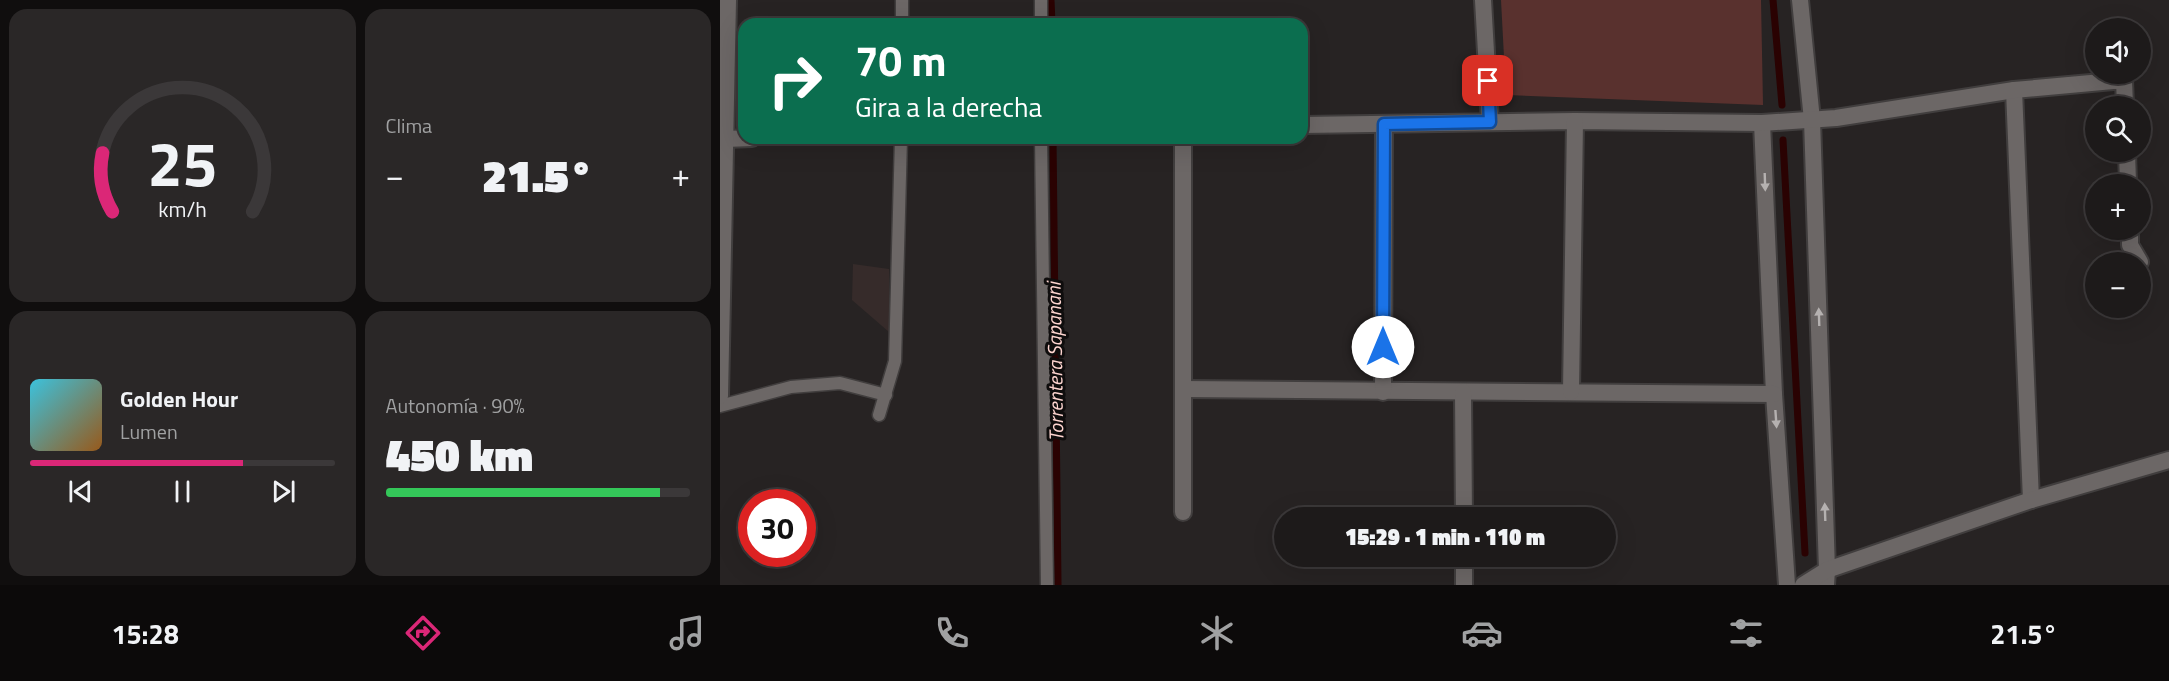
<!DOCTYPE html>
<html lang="es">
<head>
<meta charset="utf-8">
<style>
  body { margin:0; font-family:"Titillium Web",sans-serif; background:#2a2727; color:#f1f3f6; height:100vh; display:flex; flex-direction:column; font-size:22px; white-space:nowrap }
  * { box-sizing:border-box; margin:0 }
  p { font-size:20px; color:#a0a1a2 }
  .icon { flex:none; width:33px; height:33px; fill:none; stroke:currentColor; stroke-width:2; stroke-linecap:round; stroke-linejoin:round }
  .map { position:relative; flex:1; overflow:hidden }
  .sheet { display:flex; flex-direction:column; gap:9px; padding:9px; background:#100e0e; width:720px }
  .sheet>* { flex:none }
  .hud { position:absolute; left:18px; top:18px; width:570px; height:126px; border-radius:18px; box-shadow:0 6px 24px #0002,0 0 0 2px #3b3839; background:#0b6e4f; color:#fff; overflow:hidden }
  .buttons { position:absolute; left:1365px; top:18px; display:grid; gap:12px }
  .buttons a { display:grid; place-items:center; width:66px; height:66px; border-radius:50%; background:#1d1a1a; box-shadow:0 6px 24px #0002,0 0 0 2px #3b3839; font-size:30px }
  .speed { position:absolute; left:18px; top:489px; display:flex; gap:12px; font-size:30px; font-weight:700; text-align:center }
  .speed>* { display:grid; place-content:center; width:78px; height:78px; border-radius:50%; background:#1d1a1a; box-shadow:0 6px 24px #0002,0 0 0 2px #3b3839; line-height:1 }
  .speed .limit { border:9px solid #d22; background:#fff; color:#111 }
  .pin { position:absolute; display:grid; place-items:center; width:51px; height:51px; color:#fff; margin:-26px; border-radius:12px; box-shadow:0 3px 9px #0006 }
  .me { position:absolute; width:66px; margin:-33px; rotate:0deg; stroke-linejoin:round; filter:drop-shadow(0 0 4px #0008) }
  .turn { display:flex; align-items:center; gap:21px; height:126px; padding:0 18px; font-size:27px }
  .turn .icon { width:78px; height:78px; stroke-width:2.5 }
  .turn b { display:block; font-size:42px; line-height:51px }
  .big { font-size:45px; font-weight:800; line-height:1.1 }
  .sheet .widget { flex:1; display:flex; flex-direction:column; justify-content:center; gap:9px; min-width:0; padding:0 21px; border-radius:18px; background:#2a2727 }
  .sheet .dial { align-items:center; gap:0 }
  .dial svg { height:156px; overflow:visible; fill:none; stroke:#3b3839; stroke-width:7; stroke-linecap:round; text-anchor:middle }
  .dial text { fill:#f1f3f6; stroke:none }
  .song { display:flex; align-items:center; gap:18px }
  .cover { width:72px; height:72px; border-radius:9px; background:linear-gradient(135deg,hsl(190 70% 55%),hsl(30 70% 35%)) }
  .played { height:6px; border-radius:3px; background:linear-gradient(90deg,#db2777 70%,#3b3839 70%) }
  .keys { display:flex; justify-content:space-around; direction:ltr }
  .heat { display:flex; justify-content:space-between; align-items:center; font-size:33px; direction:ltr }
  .charge { height:9px; border-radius:4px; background:linear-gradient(90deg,#34c759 90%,#3b3839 0) }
  .sheet .tiles { flex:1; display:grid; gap:9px; grid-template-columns:repeat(2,1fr) }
  .trip { position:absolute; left:554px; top:507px; width:342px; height:60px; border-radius:30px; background:#1d1a1a; box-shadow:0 6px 24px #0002,0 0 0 2px #3b3839; font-weight:800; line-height:60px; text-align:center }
  .menu { display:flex; height:96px; justify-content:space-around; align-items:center; background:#0c0a0a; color:#a0a1a2 }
  .menu .icon { width:42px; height:42px }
  .menu .current { color:#db2777 }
  .menu b { font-size:27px; color:#f1f3f6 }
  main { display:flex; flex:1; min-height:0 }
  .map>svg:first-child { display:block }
</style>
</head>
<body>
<main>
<section class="sheet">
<div class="tiles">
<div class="widget dial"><svg viewBox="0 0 100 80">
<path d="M14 69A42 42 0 1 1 86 69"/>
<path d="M14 69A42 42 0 0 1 9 39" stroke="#db2777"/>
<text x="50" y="56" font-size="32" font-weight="700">25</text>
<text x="50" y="72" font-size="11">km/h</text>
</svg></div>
<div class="widget"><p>Clima</p>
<div class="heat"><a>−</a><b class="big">21.5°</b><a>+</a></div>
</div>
<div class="widget">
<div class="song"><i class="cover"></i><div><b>Golden Hour</b><p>Lumen</p></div></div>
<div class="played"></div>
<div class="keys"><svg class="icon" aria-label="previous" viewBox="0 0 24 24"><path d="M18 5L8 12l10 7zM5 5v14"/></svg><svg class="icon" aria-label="pause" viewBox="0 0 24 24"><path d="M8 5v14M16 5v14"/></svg><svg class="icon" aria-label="next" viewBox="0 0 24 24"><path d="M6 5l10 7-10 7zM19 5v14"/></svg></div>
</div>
<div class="widget"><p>Autonomía · 90%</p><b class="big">450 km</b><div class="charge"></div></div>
</div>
</section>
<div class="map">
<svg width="1449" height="585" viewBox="0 0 1449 585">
  <rect width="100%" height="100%" fill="#272323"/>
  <polygon fill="#362b2a" points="133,264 169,269 169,332 132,300"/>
  <polygon fill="#59312e" points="781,0 1041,0 1043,105 786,95"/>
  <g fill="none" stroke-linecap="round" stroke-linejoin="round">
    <g stroke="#2a0202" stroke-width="7">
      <polyline points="331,0 332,24"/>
      <polyline points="1053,0 1062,105"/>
      <polyline points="333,138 338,585"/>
      <polyline points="1063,140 1085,553"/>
    </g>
    <defs>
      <g id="service">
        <polyline points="321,0 321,24"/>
        <polyline points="182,24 182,0"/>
        <polyline points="321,138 327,585"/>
        <polyline points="0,406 71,387 120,383 166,395"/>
        <polyline points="159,415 175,361 181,138"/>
      </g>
      <g id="minor">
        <polyline points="763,0 770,122"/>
        <polyline points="1080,0 1092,120 1107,570 1106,585"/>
        <polyline points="1294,90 1311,500"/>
        <polyline points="1042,123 1054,394 1067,585"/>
        <polyline points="582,125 855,121 1042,123 1116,118 1294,90 1404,80 1405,106"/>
        <polyline points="5,139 32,138"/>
        <polyline points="1407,152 1408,184"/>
        <polyline points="1410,230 1410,245 1420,262"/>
        <polyline points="463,389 1054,394"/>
        <polyline points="663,392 664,124"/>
        <polyline points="743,392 744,518"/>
        <polyline points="851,392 855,121"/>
        <polyline points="0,396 8,0"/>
        <polyline points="463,512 463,138"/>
        <polyline points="744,556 744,585"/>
        <polyline points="1083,585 1107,570 1311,500 1449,460"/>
      </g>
    </defs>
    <use href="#service" stroke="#413e3e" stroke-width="15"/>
    <use href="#minor" stroke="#413e3e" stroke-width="20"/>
    <use href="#service" stroke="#6c6766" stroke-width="12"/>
    <use href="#minor" stroke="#6c6766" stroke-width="16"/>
  </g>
  <defs><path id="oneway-solid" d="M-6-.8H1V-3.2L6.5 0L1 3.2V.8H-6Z" transform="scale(1.5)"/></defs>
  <g fill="#b5b1b0">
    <use href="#oneway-solid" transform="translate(1045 182) rotate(88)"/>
    <use href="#oneway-solid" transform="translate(1099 317) rotate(-92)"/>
    <use href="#oneway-solid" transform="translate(1056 419) rotate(86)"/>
    <use href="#oneway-solid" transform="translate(1105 512) rotate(-92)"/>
  </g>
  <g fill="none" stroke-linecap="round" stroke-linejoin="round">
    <defs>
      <polyline id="route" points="663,347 664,124 770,122 768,81"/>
    </defs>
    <use href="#route" stroke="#114b97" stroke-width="15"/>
    <use href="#route" stroke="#1a73e8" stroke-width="10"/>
  </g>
  <g text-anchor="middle" stroke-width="6" stroke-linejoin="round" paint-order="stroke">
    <g font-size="20" font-style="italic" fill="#fed5d0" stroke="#0f0d0d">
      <text transform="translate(335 362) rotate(-91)" y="7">Torrentera Sapanani</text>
    </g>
  </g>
</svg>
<div class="buttons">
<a><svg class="icon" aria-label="sound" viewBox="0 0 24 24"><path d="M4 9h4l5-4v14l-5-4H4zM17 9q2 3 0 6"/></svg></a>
<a><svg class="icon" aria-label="search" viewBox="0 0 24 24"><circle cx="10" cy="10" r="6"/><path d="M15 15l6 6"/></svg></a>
<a>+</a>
<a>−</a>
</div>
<div class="speed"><div class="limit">30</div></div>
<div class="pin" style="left:768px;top:81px;background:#d93025"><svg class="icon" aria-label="arrive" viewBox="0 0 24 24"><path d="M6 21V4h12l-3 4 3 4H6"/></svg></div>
<svg class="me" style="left:663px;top:347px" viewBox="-20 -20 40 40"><circle r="19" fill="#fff"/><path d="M0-13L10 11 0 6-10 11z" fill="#1a73e8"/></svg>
<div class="trip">15:29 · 1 min · 110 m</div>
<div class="hud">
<div class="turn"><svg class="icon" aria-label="right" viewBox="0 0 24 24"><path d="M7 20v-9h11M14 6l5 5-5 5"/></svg><div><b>70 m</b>Gira a la derecha</div></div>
</div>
</div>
</main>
<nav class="menu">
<b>15:28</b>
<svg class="icon current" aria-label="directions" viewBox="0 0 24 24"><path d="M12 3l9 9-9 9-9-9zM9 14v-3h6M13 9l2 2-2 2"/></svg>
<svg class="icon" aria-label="music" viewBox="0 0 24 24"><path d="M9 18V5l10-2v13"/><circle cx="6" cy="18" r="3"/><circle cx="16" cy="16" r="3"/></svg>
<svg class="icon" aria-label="phone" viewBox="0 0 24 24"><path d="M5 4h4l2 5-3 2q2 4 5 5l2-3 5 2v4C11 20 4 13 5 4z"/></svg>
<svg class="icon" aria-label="climate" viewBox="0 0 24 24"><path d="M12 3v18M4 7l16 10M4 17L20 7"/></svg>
<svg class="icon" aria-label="car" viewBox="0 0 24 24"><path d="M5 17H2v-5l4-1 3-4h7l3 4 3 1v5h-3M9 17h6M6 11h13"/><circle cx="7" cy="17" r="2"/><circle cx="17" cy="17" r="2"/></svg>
<svg class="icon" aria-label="filters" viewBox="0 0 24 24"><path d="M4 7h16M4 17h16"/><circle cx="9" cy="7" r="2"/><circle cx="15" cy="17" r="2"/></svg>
<b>21.5°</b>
</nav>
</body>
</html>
